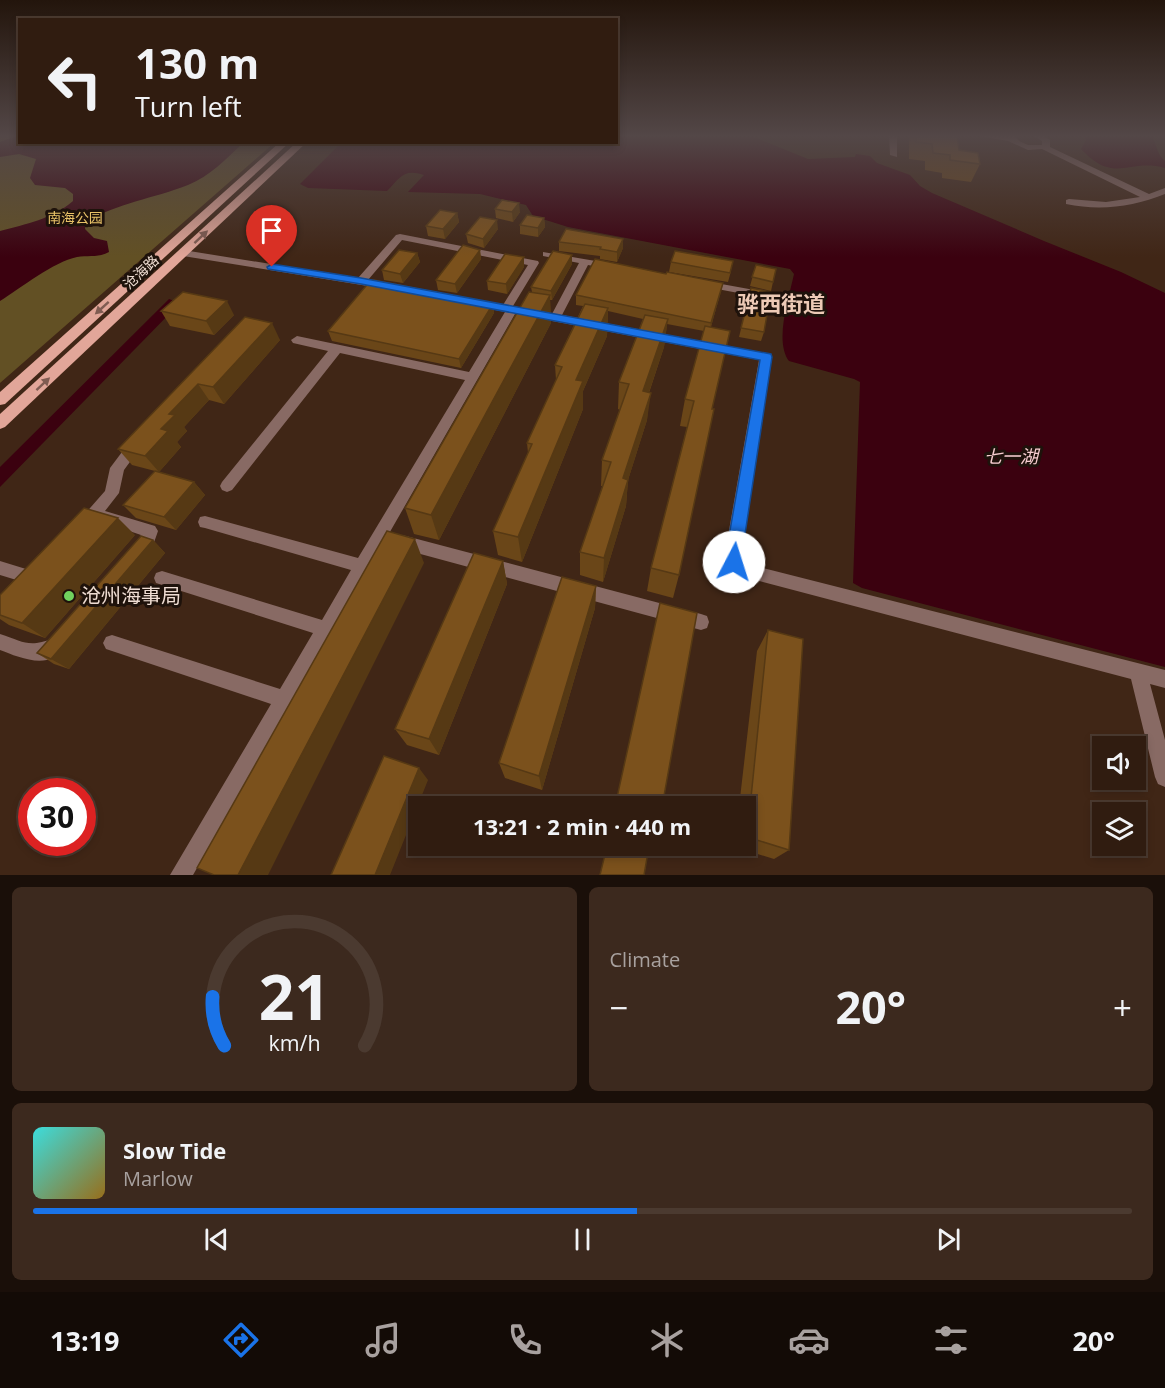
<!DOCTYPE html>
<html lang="en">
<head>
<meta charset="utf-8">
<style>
  body { margin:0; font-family:"Open Sans","Noto Sans SC",sans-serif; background:#3c291e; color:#f1f3f6; height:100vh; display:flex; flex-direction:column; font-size:22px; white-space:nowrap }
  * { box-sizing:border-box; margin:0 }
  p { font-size:20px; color:#a8a19f }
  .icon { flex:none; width:33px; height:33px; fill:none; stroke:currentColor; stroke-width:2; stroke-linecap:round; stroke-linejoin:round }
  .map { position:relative; height:875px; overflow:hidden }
  .drawer { display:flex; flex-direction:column; gap:12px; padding:12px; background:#1a0f09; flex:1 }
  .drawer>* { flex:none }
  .hud { position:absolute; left:18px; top:18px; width:600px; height:126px; border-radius:0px; box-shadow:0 3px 9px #0003,0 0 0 2px #4b3a30; background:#301c10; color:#f1f3f6; overflow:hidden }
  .fabs { position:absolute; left:1092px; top:736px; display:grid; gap:12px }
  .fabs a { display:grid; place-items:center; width:54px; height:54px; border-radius:0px; background:#301c10; box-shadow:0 3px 9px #0003,0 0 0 2px #4b3a30; font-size:30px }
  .speed { position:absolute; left:18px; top:778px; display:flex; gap:12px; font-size:30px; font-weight:700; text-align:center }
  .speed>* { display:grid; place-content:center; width:78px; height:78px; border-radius:50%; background:#301c10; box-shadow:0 3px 9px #0003,0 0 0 2px #4b3a30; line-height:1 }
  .speed .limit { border:9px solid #d22; background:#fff; color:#111 }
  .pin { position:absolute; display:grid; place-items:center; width:51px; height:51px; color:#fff; margin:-62px -26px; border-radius:50% 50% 50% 0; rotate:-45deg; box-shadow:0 0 6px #0007 }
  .pin .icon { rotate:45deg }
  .me { position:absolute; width:66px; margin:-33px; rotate:5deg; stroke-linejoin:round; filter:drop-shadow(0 0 4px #0008) }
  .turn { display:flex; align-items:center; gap:21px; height:126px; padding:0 18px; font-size:27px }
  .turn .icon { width:78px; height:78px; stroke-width:2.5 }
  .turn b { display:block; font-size:42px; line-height:51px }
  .big { font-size:45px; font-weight:700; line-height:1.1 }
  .drawer .card { flex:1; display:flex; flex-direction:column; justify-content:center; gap:9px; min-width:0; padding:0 21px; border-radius:9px; background:#3c291e }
  .drawer .dial { align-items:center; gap:0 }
  .dial svg { height:156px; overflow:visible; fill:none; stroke:#4b3a30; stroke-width:7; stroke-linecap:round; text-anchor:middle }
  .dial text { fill:#f1f3f6; stroke:none }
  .song { display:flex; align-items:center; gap:18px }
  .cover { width:72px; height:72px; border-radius:9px; background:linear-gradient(135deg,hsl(180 70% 55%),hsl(40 70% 35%)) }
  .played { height:6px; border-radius:3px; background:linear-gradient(90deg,#1a73e8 55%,#4b3a30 55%) }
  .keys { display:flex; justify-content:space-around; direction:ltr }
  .heat { display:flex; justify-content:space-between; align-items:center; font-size:33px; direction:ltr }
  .drawer .tiles { flex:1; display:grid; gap:12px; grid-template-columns:1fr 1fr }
  .card:last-child { grid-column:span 2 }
  .trip { position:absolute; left:408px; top:796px; width:348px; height:60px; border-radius:0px; background:#301c10; box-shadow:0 3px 9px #0003,0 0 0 2px #4b3a30; font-weight:700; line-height:60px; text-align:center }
  .dock { display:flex; height:96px; justify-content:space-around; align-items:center; background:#130b06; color:#a8a19f }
  .dock .icon { width:42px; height:42px }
  .dock .selected { color:#1a73e8 }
  .dock b { font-size:27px; color:#f1f3f6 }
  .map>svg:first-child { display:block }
</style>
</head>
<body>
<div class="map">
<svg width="1165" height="875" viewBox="0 0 1165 875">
  <rect width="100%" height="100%" fill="#402616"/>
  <polygon fill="#625024" points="0,135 19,135 20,142 274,143 0,383"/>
  <g fill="#3b010f">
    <path d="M19,135L20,142L243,143C226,159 210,176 188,185C152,199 120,202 86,222L85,229L94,238L107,241L109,252C99,258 88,255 77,257C53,262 21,288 0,301V231C26,224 52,219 73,201V194L65,188L35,185L30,178L36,159L19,154L0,157V142Z"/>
    <path d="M617,135H749L808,159L855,157L856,154L870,156L877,163L910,175L920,186L932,193L1044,241L1121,272L1165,293V667L862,588L853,583L860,382L854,379L789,361C774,341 789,298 794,274L790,269L568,227L533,216L526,205L480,194L408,192L424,175C403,168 400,178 387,191L308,188L300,184L341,143L616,142Z"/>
    <path d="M1084,135H1151C1157,144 1157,155 1165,161V168C1127,158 1115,185 1081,149L1086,140Z"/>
    <polygon points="169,299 180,303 0,487 0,467"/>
  </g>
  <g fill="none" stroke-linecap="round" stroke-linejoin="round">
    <g fill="#886a64" fill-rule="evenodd">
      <polygon points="889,135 897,135 897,157 890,155"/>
      <path d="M974,135H1014L1019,141L1028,145H1042V141L1032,135H1042L1050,140V147L1149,194L1165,188V194C1133,207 1100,211 1066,204V200L1069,199L1106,202L1140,197L1042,149L1028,150L1008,141Z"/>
      <polygon points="400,234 538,261 539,263 513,306 552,314 579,263 543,256 543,252 613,264 614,266 609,269 588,265 562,315 770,354 772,357 741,553 743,559 751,565 1165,670 1165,688 1150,684 1165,740 1165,787 1158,784 1155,777 1131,679 748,578 732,569 725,553 759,360 515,314 193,875 170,875 271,704 106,649 103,643 106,637 112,635 280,689 313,633 156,583 154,578 156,573 162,571 322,620 351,570 205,528 200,527 198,522 200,517 205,516 358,558 465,380 340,353 232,490 227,492 222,490 220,486 222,482 328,351 293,343 291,340 297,336 469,372 505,312 471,305 469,303 475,299 503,305 528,265 402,240 368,280 390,284 390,288 386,289 183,256 178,253 183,250 358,278 396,235"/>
      <polygon points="705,281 776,294 782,297 776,300 701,286 701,282"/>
      <path d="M136,439L141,440L143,444L124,470L119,493L105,511L155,526L158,531C154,543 150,555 137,560L132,558L129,553L141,535L100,521L98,518C92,525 88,532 79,529L76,524L105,491L110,468L131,440Z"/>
      <polygon points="402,535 701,614 707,616 709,622 707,628 701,630 402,549 397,547 394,542 397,537"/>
      <polygon points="0,561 39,573 41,578 39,583 33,585 0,575"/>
      <path d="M0,634C24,642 29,648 54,638L60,640L63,646C52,672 18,657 0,650Z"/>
    </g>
    <g fill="#e2a699" fill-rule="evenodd">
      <polygon points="280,142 290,142 5,404 0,405 0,392"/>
      <polygon points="297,142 307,142 5,427 0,429 0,414"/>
    </g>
  </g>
  <g fill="#6a4618">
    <polygon points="909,135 957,135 959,150 980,164 971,182 942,178 942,173 925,170 925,161 909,159"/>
    <polygon points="495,209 520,212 513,222 496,218"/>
    <polygon points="457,213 459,222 445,239 428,236 426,226"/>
    <polygon points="544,218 545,227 538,237 520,234 520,225"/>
    <polygon points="498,229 484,248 468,243 466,234"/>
    <polygon points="623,239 623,248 617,262 600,259 600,256 559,251 559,242"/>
    <polygon points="480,250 481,259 457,293 438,290 436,280"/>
    <polygon points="417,253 420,262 403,283 384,280 382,270"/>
    <polygon points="572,255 572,264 552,300 550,300 551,323 439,540 414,534 405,508 532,292 531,287"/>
    <polygon points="524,257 524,267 507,294 488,290 487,281"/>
    <polygon points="671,262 731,271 728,282 669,272"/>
    <polygon points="756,265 773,282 771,291 750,286"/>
    <polygon points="666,274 723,283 711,327 712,409 679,575 673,598 647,591 651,568 687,427 680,426 685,399 704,331 667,324 664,347 649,393 647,420 628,480 626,506 603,582 580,575 580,552 603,486 601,486 602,460 620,410 618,409 619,382 643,319 608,311 607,336 583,391 583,409 522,562 498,555 493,531 528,453 527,443 556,380 555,365 583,306 576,305 576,295"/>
    <polygon points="751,288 764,332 761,341 739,337"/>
    <polygon points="493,304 494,313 461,368 332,341 328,331"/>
    <polygon points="161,311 234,315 214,335 170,326"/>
    <polygon points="245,317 280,340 224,404 209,400 184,427 187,431 177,442 181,447 159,472 194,482 205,495 176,530 136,518 123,505 155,471 132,465 118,449"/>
    <polygon points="135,535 45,638 9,625 0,619 0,595"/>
    <polygon points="153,540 165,553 69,669 54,664 37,653"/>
    <polygon points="503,561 507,584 439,755 407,745 395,729"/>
    <polygon points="596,586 595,608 542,790 505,778 499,763"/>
    <polygon points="660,603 662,807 615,807"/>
    <polygon points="768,630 789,850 774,859 735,847 735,846 746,846 746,807 739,807 757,651"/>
  </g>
  <g fill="#563914">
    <polygon points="519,203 520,212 513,222 512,212"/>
    <polygon points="457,213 459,222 445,239 443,229"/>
    <polygon points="544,218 545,227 538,237 538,228"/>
    <polygon points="497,220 498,229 484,248 483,239"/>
    <polygon points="623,239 623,248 617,262 617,252"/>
    <polygon points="480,250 481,259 457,293 455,284"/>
    <polygon points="417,253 420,262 403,283 400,274"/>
    <polygon points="572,255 572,264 552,300 551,291"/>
    <polygon points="524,257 524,267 507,294 506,284"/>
    <polygon points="723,283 721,292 709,332 711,323"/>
    <polygon points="550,295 551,323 439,540 431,515"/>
    <polygon points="227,301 234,315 214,335 206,321"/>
    <polygon points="493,304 494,313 461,368 459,359"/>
    <polygon points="608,308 607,336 583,391 583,409 522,562 518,537 576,380"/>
    <polygon points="668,319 664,347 640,419 643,391"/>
    <polygon points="272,323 280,340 224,404 213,387"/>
    <polygon points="198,384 209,400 184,427 187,431 177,442 181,447 159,472 145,456 161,429 169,414"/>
    <polygon points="651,393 647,420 628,480 626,506 603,582 604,558 623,478"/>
    <polygon points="194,482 205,495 176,530 164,517"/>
    <polygon points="118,518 135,535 45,638 22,623"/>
    <polygon points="415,539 424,563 268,875 238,875"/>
    <polygon points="153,540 165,553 69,669 51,659"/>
    <polygon points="503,561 507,584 439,755 429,739"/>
    <polygon points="596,586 595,608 542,790 539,776"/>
    <polygon points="419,768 428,780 390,875 375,875"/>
  </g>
  <g fill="#7b511c" stroke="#563914" stroke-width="1.5">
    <polygon points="916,135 957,135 959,150 978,153 980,164 950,160 950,155 933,153 932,144 916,142"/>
    <polygon points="502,200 519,203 512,212 495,209"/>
    <polygon points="440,210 457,213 443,229 426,226"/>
    <polygon points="527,215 544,218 538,228 520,225"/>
    <polygon points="480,217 497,220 483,239 466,234"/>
    <polygon points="566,229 623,239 617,252 600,249 601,247 559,242"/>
    <polygon points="463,245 480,250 455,284 436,280"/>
    <polygon points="399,250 417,253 400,274 382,270"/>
    <polygon points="553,251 572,255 551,291 531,287"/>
    <polygon points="675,251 733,261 730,273 671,262"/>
    <polygon points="505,254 524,257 506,284 487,281"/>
    <polygon points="595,259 666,274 667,272 723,283 711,323 576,295"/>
    <polygon points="756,265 776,269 773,282 752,277"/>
    <polygon points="371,280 374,280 493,304 459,359 328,331"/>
    <polygon points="751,288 771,292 764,332 741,328"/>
    <polygon points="183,292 227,301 206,321 161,311"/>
    <polygon points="529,292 550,295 431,515 405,508"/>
    <polygon points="585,304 608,308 576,380 583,381 518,537 493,531 532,444 527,443 562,367 555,365"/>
    <polygon points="645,315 668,319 643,391 651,393 623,478 628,480 604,558 580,552 611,462 602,460 629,384 619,382"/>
    <polygon points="245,317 272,323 213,387 198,384 169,414 175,415 161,429 168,431 145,456 118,449"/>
    <polygon points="705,326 730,331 712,409 714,409 679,575 651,568 694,401 685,399"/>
    <polygon points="155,471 194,482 164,517 123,505"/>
    <polygon points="84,508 118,518 22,623 0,615 0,595"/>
    <polygon points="387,531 415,539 238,875 214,875 197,868"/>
    <polygon points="141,536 153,540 51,659 37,653"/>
    <polygon points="474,553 503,561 429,739 395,729"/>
    <polygon points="562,577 596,586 539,776 499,763"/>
    <polygon points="660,603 697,613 662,807 632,807 616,802"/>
    <polygon points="768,630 803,639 789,850 747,837"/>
    <polygon points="384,756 419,768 375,875 331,875"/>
    <polygon points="607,846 645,846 649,847 644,875 600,875"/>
  </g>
  <defs><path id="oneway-solid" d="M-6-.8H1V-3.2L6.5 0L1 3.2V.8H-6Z" transform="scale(1.5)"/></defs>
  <g fill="#805c52">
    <use href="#oneway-solid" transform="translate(201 237) rotate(-43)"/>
    <use href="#oneway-solid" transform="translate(102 308) rotate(138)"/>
    <use href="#oneway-solid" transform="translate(43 384) rotate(-43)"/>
  </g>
  <linearGradient id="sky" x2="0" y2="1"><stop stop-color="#23150c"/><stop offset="0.53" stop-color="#534747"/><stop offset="1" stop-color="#534747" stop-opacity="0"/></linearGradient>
  <rect width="1165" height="257" fill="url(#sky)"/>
  <polygon fill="#1a73e8" stroke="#114b97" stroke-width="1.5" points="272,264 361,278 771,354 772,357 740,567 734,569 729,567 726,553 760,360 361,284 268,269 267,267"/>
  <circle fill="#71d25e" stroke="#1e120b" stroke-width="2" cx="69" cy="596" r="6"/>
  <g text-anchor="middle" stroke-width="6" stroke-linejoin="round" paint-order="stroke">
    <g font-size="14" fill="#e7c167" stroke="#1e120b">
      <text x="75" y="223">南海公园</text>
    </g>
    <g font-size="14" fill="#efddd3" stroke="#1e120b">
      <text transform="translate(141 272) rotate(-43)" y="5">沧海路</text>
    </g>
    <g font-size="18" font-style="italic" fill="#f7cdd0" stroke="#1e120b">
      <text x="1011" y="463">七一湖</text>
    </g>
    <g font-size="20" fill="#efddd3" stroke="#1e120b" text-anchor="start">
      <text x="81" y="603">沧州海事局</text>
    </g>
    <g font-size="22" font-weight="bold" fill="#edcab6" stroke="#1e120b">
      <text x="781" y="312">骅西街道</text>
    </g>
  </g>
</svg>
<div class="fabs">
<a><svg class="icon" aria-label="sound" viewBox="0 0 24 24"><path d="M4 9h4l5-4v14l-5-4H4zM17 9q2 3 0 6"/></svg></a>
<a><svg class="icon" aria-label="layers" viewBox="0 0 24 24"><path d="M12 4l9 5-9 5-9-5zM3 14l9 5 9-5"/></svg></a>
</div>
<div class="speed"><div class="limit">30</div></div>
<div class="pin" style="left:272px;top:267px;background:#d93025"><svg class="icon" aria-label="arrive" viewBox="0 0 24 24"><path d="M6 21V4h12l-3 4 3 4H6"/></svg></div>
<svg class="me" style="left:734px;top:562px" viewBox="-20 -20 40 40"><circle r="19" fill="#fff"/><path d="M0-13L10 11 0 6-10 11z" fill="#1a73e8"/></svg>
<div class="trip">13:21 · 2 min · 440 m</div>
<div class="hud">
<div class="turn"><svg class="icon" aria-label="left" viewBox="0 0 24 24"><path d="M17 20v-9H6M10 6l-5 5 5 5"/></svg><div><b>130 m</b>Turn left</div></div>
</div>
</div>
<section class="drawer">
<div class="tiles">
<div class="card dial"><svg viewBox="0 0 100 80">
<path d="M14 69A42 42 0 1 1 86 69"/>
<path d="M14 69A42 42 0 0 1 8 44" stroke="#1a73e8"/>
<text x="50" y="56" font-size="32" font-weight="700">21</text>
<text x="50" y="72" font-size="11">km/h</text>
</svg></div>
<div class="card"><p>Climate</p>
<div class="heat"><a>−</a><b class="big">20°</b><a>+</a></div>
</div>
<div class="card">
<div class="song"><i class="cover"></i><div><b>Slow Tide</b><p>Marlow</p></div></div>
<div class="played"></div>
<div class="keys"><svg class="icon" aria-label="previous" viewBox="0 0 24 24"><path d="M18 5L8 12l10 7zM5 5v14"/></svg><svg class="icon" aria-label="pause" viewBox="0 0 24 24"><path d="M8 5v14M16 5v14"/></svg><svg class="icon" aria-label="next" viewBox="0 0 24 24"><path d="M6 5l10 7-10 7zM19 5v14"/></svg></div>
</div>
</div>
</section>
<nav class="dock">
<b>13:19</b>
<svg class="icon selected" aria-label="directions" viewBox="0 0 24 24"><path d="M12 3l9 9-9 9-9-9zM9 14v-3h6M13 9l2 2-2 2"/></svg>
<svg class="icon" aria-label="music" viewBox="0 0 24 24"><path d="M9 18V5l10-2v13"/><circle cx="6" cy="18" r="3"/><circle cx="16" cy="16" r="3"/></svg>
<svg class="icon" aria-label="phone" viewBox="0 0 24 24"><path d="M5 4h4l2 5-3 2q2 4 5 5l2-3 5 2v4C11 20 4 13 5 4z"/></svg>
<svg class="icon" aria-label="climate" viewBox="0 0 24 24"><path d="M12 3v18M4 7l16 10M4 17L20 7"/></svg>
<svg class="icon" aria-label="car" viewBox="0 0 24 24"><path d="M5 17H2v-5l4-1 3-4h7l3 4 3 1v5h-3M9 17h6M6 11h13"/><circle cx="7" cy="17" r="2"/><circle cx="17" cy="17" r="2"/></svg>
<svg class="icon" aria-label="filters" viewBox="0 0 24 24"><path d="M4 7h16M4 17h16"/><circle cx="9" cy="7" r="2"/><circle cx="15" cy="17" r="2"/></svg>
<b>20°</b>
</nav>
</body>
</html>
